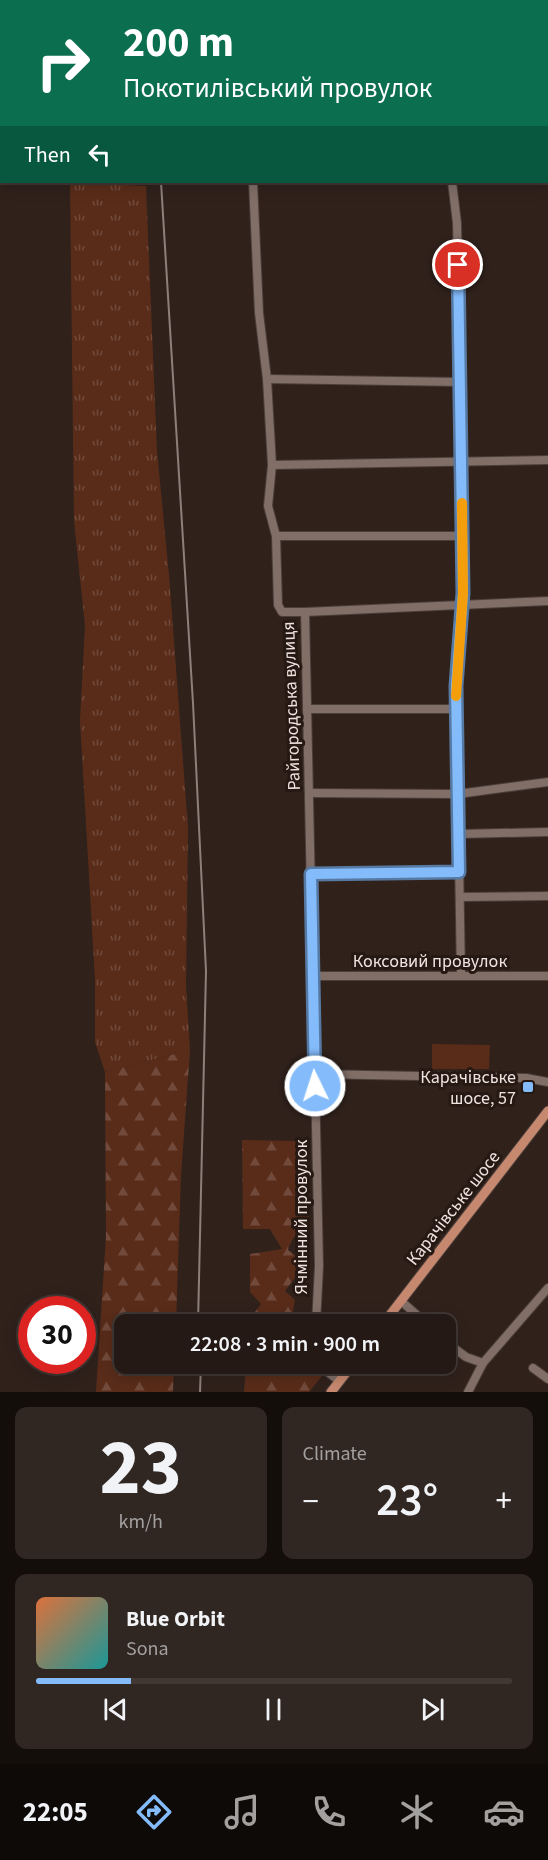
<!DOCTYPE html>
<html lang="en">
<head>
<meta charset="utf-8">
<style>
  body { margin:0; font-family:"Source Sans 3",sans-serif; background:#302622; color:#f1f3f6; height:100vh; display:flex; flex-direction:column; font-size:22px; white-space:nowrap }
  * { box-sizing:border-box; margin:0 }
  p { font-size:20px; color:#a3a0a0 }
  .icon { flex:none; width:33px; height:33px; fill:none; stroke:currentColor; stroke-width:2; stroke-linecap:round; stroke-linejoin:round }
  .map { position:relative; height:1392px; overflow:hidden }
  .side { display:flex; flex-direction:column; gap:15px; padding:15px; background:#140e0b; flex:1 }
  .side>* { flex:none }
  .top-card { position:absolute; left:0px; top:0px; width:549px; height:183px; box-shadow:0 3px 15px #0003,0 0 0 2px #413834; background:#0b6e4f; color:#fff; overflow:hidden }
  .speed { position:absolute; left:18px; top:1296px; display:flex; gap:12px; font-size:30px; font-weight:700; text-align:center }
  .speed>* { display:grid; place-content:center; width:78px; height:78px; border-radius:50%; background:#241914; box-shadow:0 3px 15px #0003,0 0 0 2px #413834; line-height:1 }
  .speed .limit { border:9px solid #d22; background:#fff; color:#111 }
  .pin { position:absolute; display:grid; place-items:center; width:51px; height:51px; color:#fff; margin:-26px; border:3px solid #fff; border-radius:50%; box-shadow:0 2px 6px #0007 }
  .me { position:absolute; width:66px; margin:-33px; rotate:356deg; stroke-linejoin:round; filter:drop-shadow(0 0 4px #0008) }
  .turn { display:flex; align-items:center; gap:21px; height:126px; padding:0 24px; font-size:27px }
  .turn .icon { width:78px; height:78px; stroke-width:2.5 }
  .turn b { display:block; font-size:42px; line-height:51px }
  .then { display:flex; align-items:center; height:57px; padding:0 24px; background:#0003; gap:12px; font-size:22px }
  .big { font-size:45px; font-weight:600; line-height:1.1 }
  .side .tile { flex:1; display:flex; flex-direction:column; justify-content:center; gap:9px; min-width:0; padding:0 21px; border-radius:12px; background:#302622 }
  .side .dial { align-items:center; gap:0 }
  .dial b { font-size:78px; line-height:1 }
  .song { display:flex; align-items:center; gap:18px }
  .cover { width:72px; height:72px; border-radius:9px; background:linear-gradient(135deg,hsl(20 70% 55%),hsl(180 70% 35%)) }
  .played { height:6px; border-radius:3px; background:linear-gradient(90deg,#84bcfb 20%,#413834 20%) }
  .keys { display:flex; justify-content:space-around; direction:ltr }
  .heat { display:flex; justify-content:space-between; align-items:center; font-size:33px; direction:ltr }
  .side .tiles { flex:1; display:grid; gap:15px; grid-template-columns:1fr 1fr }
  .tile:last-child { grid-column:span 2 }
  .trip { position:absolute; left:114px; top:1314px; width:342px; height:60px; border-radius:12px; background:#241914; box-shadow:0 3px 15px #0003,0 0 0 2px #413834; font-weight:600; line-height:60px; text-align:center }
  .tab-bar { display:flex; height:96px; justify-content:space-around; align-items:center; background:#0e0a08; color:#a3a0a0 }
  .tab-bar .icon { width:42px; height:42px }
  .tab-bar .on { color:#84bcfb }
  .tab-bar b { font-size:27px; color:#f1f3f6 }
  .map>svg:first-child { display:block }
</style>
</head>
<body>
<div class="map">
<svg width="548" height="1392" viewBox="0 0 548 1392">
  <defs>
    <pattern id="grass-tufts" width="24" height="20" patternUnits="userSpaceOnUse" patternTransform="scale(1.5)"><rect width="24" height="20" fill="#592c1a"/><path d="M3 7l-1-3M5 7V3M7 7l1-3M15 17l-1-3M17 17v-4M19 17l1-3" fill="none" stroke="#714a3b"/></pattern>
    <pattern id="forest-firs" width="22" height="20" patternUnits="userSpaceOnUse" patternTransform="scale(1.5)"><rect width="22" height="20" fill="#592c1a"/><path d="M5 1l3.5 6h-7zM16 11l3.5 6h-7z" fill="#714a3b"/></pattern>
  </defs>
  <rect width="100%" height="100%" fill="#30211b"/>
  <polygon fill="url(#grass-tufts)" points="70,182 146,186 157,451 169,575 188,828 186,985 190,1050 105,1072 95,1042 95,980 80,720 85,626 74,521"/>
  <g fill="url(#forest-firs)">
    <polygon points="190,1050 181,1175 176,1324 124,1324 124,1364 174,1364 173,1392 96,1392 106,1236 105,1072"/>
    <path d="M242,1140L299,1141L295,1198L302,1210L310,1212C307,1228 292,1234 288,1250L296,1256L297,1275L285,1291L295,1300L292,1317L302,1324H246L261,1304L250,1292V1254L282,1249L270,1229H243Z"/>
    <polygon points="246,1364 307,1364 322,1376 309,1392 244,1392"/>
  </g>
  <polygon fill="#592c1a" points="432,1044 490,1045 489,1069 432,1069"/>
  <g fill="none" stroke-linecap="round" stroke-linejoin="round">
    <polyline stroke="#7a442d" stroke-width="2" points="54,0 55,2"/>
    <defs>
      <g id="minor">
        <polyline points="244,0 244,2"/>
        <polyline points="287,0 287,2"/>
        <polyline points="352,0 352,2"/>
        <polyline points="439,0 439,2"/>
        <polyline points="253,182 259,313 267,379 272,465 268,506 276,536 278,605 282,612 305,612 319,1266 316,1324"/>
        <polyline points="452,182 457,223 462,462 463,593 456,686 461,976"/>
        <polyline points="267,379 460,382"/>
        <polyline points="272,465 548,460"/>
        <polyline points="276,536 462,536"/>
        <polyline points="305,612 548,601"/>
        <polyline points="307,709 457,709"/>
        <polyline points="309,793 458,794 548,782"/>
        <polyline points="459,834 548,832"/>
        <polyline points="311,874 459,872"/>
        <polyline points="460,897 548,896"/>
        <polyline points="313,976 548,976"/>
        <polyline points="315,1074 526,1078 548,1082"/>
        <polyline points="401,1301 427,1324"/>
        <polyline points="446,1342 466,1357 483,1363"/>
        <polyline points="321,1364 324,1369 339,1381"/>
        <polyline points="533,1368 548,1379"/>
        <polyline points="468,1392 483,1363 548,1288"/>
      </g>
      <g id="major">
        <polyline points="383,1324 548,1111"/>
        <polyline points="331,1392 353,1364"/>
      </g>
    </defs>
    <use href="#minor" stroke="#4b3f3a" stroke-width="10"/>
    <use href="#major" stroke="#4b3f3a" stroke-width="11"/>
    <use href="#minor" stroke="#816e67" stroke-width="8"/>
    <use href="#major" stroke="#c78870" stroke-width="9"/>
    <g stroke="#8d807b" stroke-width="2">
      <polyline points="150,0 150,2"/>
      <polyline points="161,182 193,703 206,971 198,1324"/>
      <polyline points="200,1392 201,1364"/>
    </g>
  </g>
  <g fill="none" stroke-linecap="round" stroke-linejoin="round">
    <defs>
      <polyline id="route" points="315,1086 311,874 459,872 456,686 463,593 458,265"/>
    </defs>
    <use href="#route" stroke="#567aa3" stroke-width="15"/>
    <use href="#route" stroke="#84bcfb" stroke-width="10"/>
    <polyline stroke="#f59e0b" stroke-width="10" points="456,696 463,593 462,503"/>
  </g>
  <rect fill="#84bcfb" stroke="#261812" stroke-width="2" x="522" y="1081" width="12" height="12" rx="3"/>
  <g text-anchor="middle" stroke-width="6" stroke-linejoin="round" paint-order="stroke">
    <g font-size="18" fill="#eee3df" stroke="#261812">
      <text transform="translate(291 706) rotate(-92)" y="6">Райгородська вулиця</text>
      <text x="430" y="967">Коксовий провулок</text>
      <text transform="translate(453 1208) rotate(-52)" y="6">Карачівське шосе</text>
      <text transform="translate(301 1217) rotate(-90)" y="6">Ячмінний провулок</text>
    </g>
    <g font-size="18" fill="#eee3df" stroke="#261812" text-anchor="end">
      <text x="516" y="1083">Карачівське<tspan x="516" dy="21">шосе, 57</tspan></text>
    </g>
  </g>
</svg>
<div class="speed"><div class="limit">30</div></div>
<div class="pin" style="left:458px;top:265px;background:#d93025"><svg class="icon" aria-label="arrive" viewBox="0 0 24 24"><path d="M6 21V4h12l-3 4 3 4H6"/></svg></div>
<svg class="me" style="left:315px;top:1086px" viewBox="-20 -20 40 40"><circle r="17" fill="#84bcfb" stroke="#fff" stroke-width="3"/><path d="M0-11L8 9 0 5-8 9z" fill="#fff"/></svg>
<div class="trip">22:08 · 3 min · 900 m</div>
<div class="top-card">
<div class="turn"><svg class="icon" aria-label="right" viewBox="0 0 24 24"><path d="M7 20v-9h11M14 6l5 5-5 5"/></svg><div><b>200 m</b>Покотилівський провулок</div></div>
<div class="then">Then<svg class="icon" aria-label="left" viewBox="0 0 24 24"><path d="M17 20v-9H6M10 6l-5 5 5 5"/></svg></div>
</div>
</div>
<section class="side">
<div class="tiles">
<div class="tile dial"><b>23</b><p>km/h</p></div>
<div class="tile"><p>Climate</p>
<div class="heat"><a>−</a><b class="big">23°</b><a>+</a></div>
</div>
<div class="tile">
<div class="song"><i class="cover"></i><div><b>Blue Orbit</b><p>Sona</p></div></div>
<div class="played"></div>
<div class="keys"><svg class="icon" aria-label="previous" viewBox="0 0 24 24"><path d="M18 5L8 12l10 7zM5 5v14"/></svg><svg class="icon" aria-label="pause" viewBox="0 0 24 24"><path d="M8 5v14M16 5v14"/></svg><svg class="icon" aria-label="next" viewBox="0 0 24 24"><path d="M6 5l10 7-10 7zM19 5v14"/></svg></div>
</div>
</div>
</section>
<nav class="tab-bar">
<b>22:05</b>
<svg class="icon on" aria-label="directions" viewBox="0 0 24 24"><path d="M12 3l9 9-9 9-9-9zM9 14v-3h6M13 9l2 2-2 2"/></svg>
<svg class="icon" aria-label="music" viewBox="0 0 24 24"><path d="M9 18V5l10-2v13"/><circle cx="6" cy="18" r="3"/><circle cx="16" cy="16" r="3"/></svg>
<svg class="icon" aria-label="phone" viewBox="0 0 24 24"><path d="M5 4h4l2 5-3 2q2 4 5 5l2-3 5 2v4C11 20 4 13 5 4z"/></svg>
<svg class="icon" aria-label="climate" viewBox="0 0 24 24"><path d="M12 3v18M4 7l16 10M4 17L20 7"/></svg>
<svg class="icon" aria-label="car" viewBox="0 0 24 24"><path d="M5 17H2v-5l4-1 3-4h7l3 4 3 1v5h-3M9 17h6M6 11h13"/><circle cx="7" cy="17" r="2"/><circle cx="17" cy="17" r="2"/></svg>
</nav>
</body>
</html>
